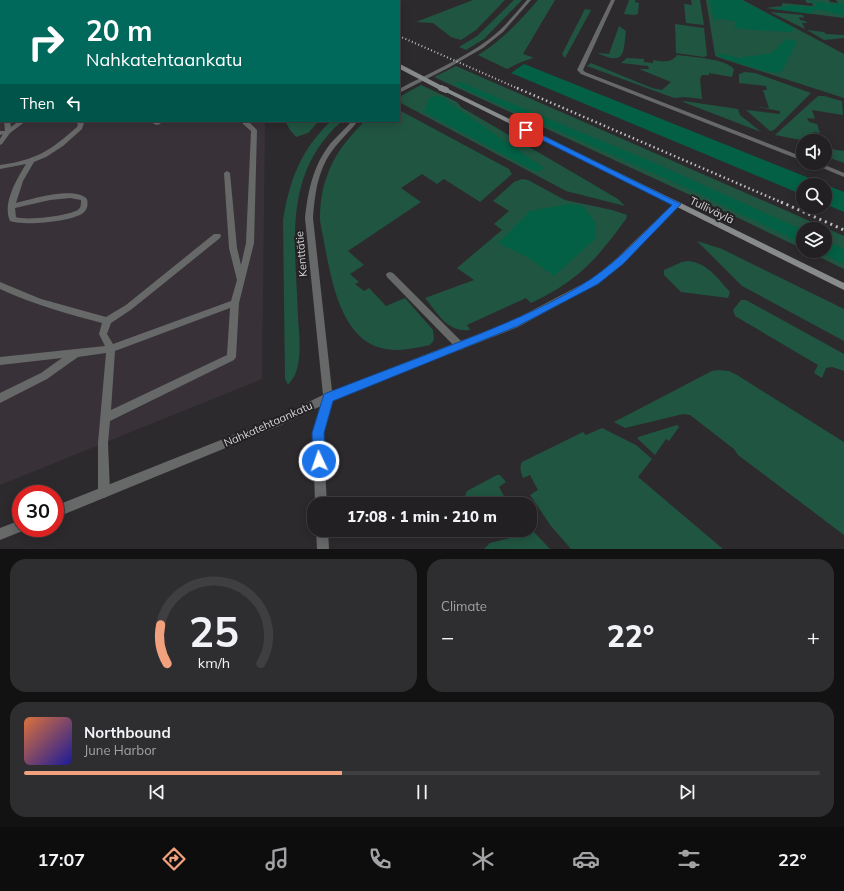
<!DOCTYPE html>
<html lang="en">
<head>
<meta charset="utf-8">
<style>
  body { margin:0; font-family:Mulish,sans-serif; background:#2e2d2f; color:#f1f3f6; height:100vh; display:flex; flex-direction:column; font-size:15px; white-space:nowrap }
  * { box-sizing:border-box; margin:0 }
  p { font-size:13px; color:#a2a3a5 }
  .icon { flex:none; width:22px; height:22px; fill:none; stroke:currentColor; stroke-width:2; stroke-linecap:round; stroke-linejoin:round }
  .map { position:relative; height:549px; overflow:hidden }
  .drawer { display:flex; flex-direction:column; gap:10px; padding:10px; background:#131213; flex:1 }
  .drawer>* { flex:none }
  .banner { position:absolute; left:0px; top:0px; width:400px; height:122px; box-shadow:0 2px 10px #0003,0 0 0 1px #3f3e40; background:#00695c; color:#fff; overflow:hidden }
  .controls { position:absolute; left:796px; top:134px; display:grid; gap:8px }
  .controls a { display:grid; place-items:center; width:36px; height:36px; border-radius:50%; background:#222022; box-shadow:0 2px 10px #0003,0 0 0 1px #3f3e40; font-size:20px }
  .speed { position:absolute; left:12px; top:485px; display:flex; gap:8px; font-size:20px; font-weight:700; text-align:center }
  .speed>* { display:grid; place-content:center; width:52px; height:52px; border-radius:50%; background:#222022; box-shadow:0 2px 10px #0003,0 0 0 1px #3f3e40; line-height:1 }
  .speed .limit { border:6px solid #d22; background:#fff; color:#111 }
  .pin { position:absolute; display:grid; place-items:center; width:34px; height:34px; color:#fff; margin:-17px; border-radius:8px; box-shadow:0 2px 6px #0006 }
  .me { position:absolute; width:44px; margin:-22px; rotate:357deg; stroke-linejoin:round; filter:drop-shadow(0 0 3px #0008) }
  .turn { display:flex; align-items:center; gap:14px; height:84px; padding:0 20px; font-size:18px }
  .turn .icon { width:52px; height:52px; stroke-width:2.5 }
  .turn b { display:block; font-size:28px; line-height:34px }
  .then { display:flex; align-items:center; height:38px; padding:0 20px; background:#0003; gap:8px; font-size:15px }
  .big { font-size:30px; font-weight:800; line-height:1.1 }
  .drawer .card { flex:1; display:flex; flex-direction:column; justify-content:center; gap:6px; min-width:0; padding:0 14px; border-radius:16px; background:#2e2d2f }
  .drawer .dial { align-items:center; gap:0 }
  .dial svg { height:104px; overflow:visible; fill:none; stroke:#3f3e40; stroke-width:7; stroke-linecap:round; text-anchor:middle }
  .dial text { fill:#f1f3f6; stroke:none }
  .song { display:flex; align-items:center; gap:12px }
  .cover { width:48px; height:48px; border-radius:6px; background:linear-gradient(135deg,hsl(20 70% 55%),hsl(240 70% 35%)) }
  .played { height:4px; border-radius:2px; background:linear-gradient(90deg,#f1a17d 40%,#3f3e40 40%) }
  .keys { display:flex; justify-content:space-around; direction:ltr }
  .heat { display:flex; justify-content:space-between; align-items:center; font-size:22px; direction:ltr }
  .drawer .tiles { flex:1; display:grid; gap:10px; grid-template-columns:1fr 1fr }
  .card:last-child { grid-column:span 2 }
  .trip { position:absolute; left:307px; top:497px; width:230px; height:40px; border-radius:16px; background:#222022; box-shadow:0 2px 10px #0003,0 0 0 1px #3f3e40; font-weight:800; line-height:40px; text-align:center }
  .tabs { display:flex; height:64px; justify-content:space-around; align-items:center; background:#0e0d0e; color:#a2a3a5 }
  .tabs .icon { width:28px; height:28px }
  .tabs .current { color:#f1a17d }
  .tabs b { font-size:18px; color:#f1f3f6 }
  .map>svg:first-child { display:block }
</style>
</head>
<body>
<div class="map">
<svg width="844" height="549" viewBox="0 0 844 549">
  <rect width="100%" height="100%" fill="#2d2a2d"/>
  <polygon fill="#393138" points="0,55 1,121 265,121 262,379 0,485"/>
  <g fill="#205541">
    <polygon points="40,0 230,0 231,1 40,1"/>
    <polygon points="473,0 505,0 476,30 461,40 451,37 433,23 416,22"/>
    <polygon points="514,0 522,0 484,39 466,50 459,47 477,36"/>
    <path d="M538,0H555L523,54L532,57L533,58L519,63L507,69L478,55C501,41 520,21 538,0Z"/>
    <polygon points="629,0 635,0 635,2 639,3 638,14 634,15 624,14"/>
    <polygon points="691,0 700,0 704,25 686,23 684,4 692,5"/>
    <polygon points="706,0 743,0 844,54 844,98 717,57 715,55"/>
    <polygon points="805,0 829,0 830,2 838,3 836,0 844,0 844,18 765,8 782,6 782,3 813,6 812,3 807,3"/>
    <polygon points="585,9 591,10 565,58 564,57 562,54"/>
    <polygon points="770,12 803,15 804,18 799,17 800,20 805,21 807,23 802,23 805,29"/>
    <polygon points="675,24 704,28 707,55 704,57 676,53"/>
    <path d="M619,26L626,31C623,53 626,65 599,54L598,53L609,54Z"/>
    <polygon points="807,30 824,32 826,34 844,35 844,38 824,40"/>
    <path d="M677,55C691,57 724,58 734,69L732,77L709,73V75H702L700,79L702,99L684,97L674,98L587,66L591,63L652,88L662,90L671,82L639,69H649L648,66L621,63L627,58L644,59V62L653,63V60C662,62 672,63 677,55Z"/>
    <polygon points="456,66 844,236 844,269 807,251 825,251 825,229 803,229 803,249 690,195 434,77"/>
    <polygon points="745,72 755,73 811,93 774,130 770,131 746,110 780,114 780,111 757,107 769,108 763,90 767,90 766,86 739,83 739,74"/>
    <polygon points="421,85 457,102 461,107 618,199 625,206 566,191 399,102 399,97"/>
    <polygon points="818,96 824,96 842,101 843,115 812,110 815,119 807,118 809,122 817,124 820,133 813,132 815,138 823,139 824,141 806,141 775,135"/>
    <polygon points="684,101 738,109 740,115 761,132 683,102"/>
    <path d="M399,110L509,169L512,174L480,202L444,179L437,184L422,174L401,188L421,202L348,251L364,265L350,274L359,282L355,284L364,291L369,288L386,306L405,298L433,330L434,340L430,345C407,350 383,355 363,339C337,318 330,272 324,242C323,234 320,225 320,218C320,204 322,188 327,176C334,154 349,137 365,121H399Z"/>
    <polygon points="285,121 319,121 308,133 296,137 290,130"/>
    <path d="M331,121H342C281,175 296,245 298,317C299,334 302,355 296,372C295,376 291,381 288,385L285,379L283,220C290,179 300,151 331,121Z"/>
    <polygon points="825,148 844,151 844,163 825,156"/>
    <path d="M522,179L528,180L565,200L612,210L627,215L626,219C596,260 578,281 531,303L526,298L467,325L470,330C447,333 438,313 425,298L474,280L457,268L502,230L494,224L509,211L493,201L514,182Z"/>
    <polygon points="697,241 722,249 844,309 844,341 742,286"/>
    <path d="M688,261C708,263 717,278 730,292L728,298L681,292L664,275V270L682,262Z"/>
    <polygon points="741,300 746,300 844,354 844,371 832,367 826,368 822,378 814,373 818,365 735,316 733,310"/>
    <polygon points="718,370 729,371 737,375 844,442 844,535 738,455 734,449 690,415 683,414 625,428 614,422 712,371"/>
    <polygon points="677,425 679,427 669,441 666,439 655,455 638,439 638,437"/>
    <path d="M602,428L636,445L652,459L638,477L723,549H571L551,526L530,495L538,490L530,475L523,478C521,472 519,468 522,462L583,432L586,435Z"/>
    <polygon points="497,475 500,475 506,482 499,487 507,502 515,497 519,504 467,504 465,496 467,491"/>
    <polygon points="534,532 550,549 484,549 490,543"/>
  </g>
  <g fill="#036044">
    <polygon points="709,0 741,0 795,28 791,32 752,30 734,28 736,22 722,19 714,20"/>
    <polygon points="808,0 831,4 844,3 844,16 821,10 812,11 812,14 774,9 792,5 813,7 816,4"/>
    <polygon points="786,39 793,40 797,42 781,73 764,71 722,58 718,55 718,53 739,58 772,53"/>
    <polygon points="524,64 844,192 844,212 825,204 825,185 803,185 803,195 511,73"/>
    <polygon points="455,82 460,82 648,160 803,230 803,244 693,191 458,86"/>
    <polygon points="434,96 443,97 451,104 544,168 539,171 532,170 424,112 429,98"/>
    <polygon points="568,204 583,206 596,223 595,239 554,276 527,257 498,243 530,211"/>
    <polygon points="825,240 844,249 844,264 817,251 825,251"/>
  </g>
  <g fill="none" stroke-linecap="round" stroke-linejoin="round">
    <g fill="#676969" fill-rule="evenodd">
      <polygon points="611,0 615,0 583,70 585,72 803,157 803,161 581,74 577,70"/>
      <polygon points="4,121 10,121 11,127 19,121 26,121 10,133 2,144 0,145 0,139 3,134 0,135 0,131 5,131"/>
      <path d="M73,121L83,122L84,123L82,129L63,146L46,157L34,162L23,181L16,203C33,199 74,186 87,199C88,204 88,209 83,213C71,222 24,226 10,221C2,203 17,179 26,164L0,169V165C36,160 50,151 77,127L78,124ZM70,198L81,200C81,204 81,207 79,209C71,216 25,221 16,217L15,208L50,200Z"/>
      <polygon points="149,121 157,121 161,124 156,125"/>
      <path d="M242,121H248L257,130L254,243L239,303L236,357L234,360L110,421L108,443L110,492L108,496L104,498L100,496L98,492V443L106,353L78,357L47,379L0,403V393L41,373L62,358L0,365V357L105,346L99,334L102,323C67,314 33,304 0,289V282L41,299L106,317L126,305L214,234H220L221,236L220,238L132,309L111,323L107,334L113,344L231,301L237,280L229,248L224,173L227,171L230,173L237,248L241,265L246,243L251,131L243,124ZM230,308L227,355L111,410L115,351Z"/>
      <polygon points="811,163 820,163 844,173 844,177"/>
      <polygon points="390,272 393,273 463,343 465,346 463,349 460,350 457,349 387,277 386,275 387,273"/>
    </g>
    <g fill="#676969" fill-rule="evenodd">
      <polygon points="32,0 36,0 37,1 33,1"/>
      <path d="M527,0H531L503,32L483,48L448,68L399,93V89C429,73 461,60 488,40C503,29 515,14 527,0Z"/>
      <path d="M352,121H358C351,130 342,138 335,147C318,168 315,192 313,218L332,391L512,321L592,279L616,259L675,202H679L680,204L622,263L598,283L518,327L332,400L323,433L327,504H315L313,433L321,406L279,426L55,518V506L271,420L323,395L305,218C308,191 313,166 330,144C337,136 345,129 352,121Z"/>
      <polygon points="21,520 21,528 26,528 25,530 0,540 0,528"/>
      <polygon points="316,530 328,530 329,549 317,549"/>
    </g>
    <g fill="#888b8b" fill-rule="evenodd">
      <polygon points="254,0 259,0 260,1 255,1"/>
      <polygon points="268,0 273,0 274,1 269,1"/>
      <polygon points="444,89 448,89 844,283 844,290 444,91"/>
    </g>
    <g stroke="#c1bfc1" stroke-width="2" stroke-dasharray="1 2.5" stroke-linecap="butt">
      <polyline points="314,0 317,1"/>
      <polyline points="399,36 519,89"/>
    </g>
    <polyline stroke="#c1bfc1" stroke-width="2.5" stroke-dasharray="1.5 3" stroke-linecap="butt" points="517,88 783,203"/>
    <polyline stroke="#c1bfc1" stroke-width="3" stroke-dasharray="2 4" stroke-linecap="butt" points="781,202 844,230"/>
    <polyline stroke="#888b8b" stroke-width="4.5" points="399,66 443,89"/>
    <polyline stroke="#888b8b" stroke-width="6" points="441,88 446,90"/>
  </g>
  <path fill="#1a73e8" stroke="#114b97" d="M524,128H528L681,204L623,264L598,284L518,326L333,401L324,433L325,461L323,466L319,467L315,466L313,461L312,433L324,394C375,374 427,355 477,335C516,319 556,302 591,279C621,259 646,230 672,205L524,131Z"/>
  <g text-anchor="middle" stroke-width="4" stroke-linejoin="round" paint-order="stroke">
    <g font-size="11" fill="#d7d5d7" stroke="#232123">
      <text transform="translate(712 210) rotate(26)" y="4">Tulliväylä</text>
      <text transform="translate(301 254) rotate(-95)" y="4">Kenttätie</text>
      <text transform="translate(268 424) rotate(-24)" y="4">Nahkatehtaankatu</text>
    </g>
  </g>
</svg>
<div class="controls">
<a><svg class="icon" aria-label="sound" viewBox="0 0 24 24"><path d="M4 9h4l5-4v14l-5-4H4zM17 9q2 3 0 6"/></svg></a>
<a><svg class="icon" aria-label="search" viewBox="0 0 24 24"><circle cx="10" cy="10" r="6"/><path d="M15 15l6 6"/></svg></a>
<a><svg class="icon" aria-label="layers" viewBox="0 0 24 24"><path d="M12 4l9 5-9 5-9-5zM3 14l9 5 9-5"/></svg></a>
</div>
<div class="speed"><div class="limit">30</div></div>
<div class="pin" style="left:526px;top:130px;background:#d93025"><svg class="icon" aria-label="arrive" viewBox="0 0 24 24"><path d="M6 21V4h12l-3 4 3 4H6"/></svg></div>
<svg class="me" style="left:319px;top:461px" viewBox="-20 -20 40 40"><circle r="17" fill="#1a73e8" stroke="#fff" stroke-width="3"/><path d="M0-11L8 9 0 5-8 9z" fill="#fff"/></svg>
<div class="trip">17:08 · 1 min · 210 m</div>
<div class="banner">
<div class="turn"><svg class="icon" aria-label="right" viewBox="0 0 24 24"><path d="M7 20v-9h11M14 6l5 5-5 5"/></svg><div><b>20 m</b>Nahkatehtaankatu</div></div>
<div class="then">Then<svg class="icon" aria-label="left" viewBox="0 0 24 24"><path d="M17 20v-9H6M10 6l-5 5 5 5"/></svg></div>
</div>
</div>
<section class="drawer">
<div class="tiles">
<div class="card dial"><svg viewBox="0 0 100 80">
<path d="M14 69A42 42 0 1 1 86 69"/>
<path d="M14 69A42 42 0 0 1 9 39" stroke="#f1a17d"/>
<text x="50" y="56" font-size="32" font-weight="700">25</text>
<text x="50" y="72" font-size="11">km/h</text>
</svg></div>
<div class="card"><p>Climate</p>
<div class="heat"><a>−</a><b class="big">22°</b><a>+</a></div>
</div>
<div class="card">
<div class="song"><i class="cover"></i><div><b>Northbound</b><p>June Harbor</p></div></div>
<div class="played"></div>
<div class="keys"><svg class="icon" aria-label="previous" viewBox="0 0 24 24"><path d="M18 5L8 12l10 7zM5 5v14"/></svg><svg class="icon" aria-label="pause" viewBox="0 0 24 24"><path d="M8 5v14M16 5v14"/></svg><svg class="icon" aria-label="next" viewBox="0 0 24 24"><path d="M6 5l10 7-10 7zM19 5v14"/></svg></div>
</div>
</div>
</section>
<nav class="tabs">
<b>17:07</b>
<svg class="icon current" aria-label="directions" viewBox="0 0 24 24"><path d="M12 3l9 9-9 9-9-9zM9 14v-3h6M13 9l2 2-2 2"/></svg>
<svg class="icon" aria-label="music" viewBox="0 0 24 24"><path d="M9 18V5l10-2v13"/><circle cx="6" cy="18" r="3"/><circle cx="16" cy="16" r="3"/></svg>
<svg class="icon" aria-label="phone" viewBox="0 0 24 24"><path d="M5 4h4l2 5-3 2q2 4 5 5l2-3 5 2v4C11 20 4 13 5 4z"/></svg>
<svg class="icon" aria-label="climate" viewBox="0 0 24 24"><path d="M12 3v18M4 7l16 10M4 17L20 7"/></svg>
<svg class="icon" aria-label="car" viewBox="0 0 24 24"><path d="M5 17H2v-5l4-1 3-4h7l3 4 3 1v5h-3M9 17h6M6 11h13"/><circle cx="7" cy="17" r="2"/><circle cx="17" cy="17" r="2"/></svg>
<svg class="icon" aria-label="filters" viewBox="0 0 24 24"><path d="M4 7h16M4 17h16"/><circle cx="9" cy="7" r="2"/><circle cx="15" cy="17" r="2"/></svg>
<b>22°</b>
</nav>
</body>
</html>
